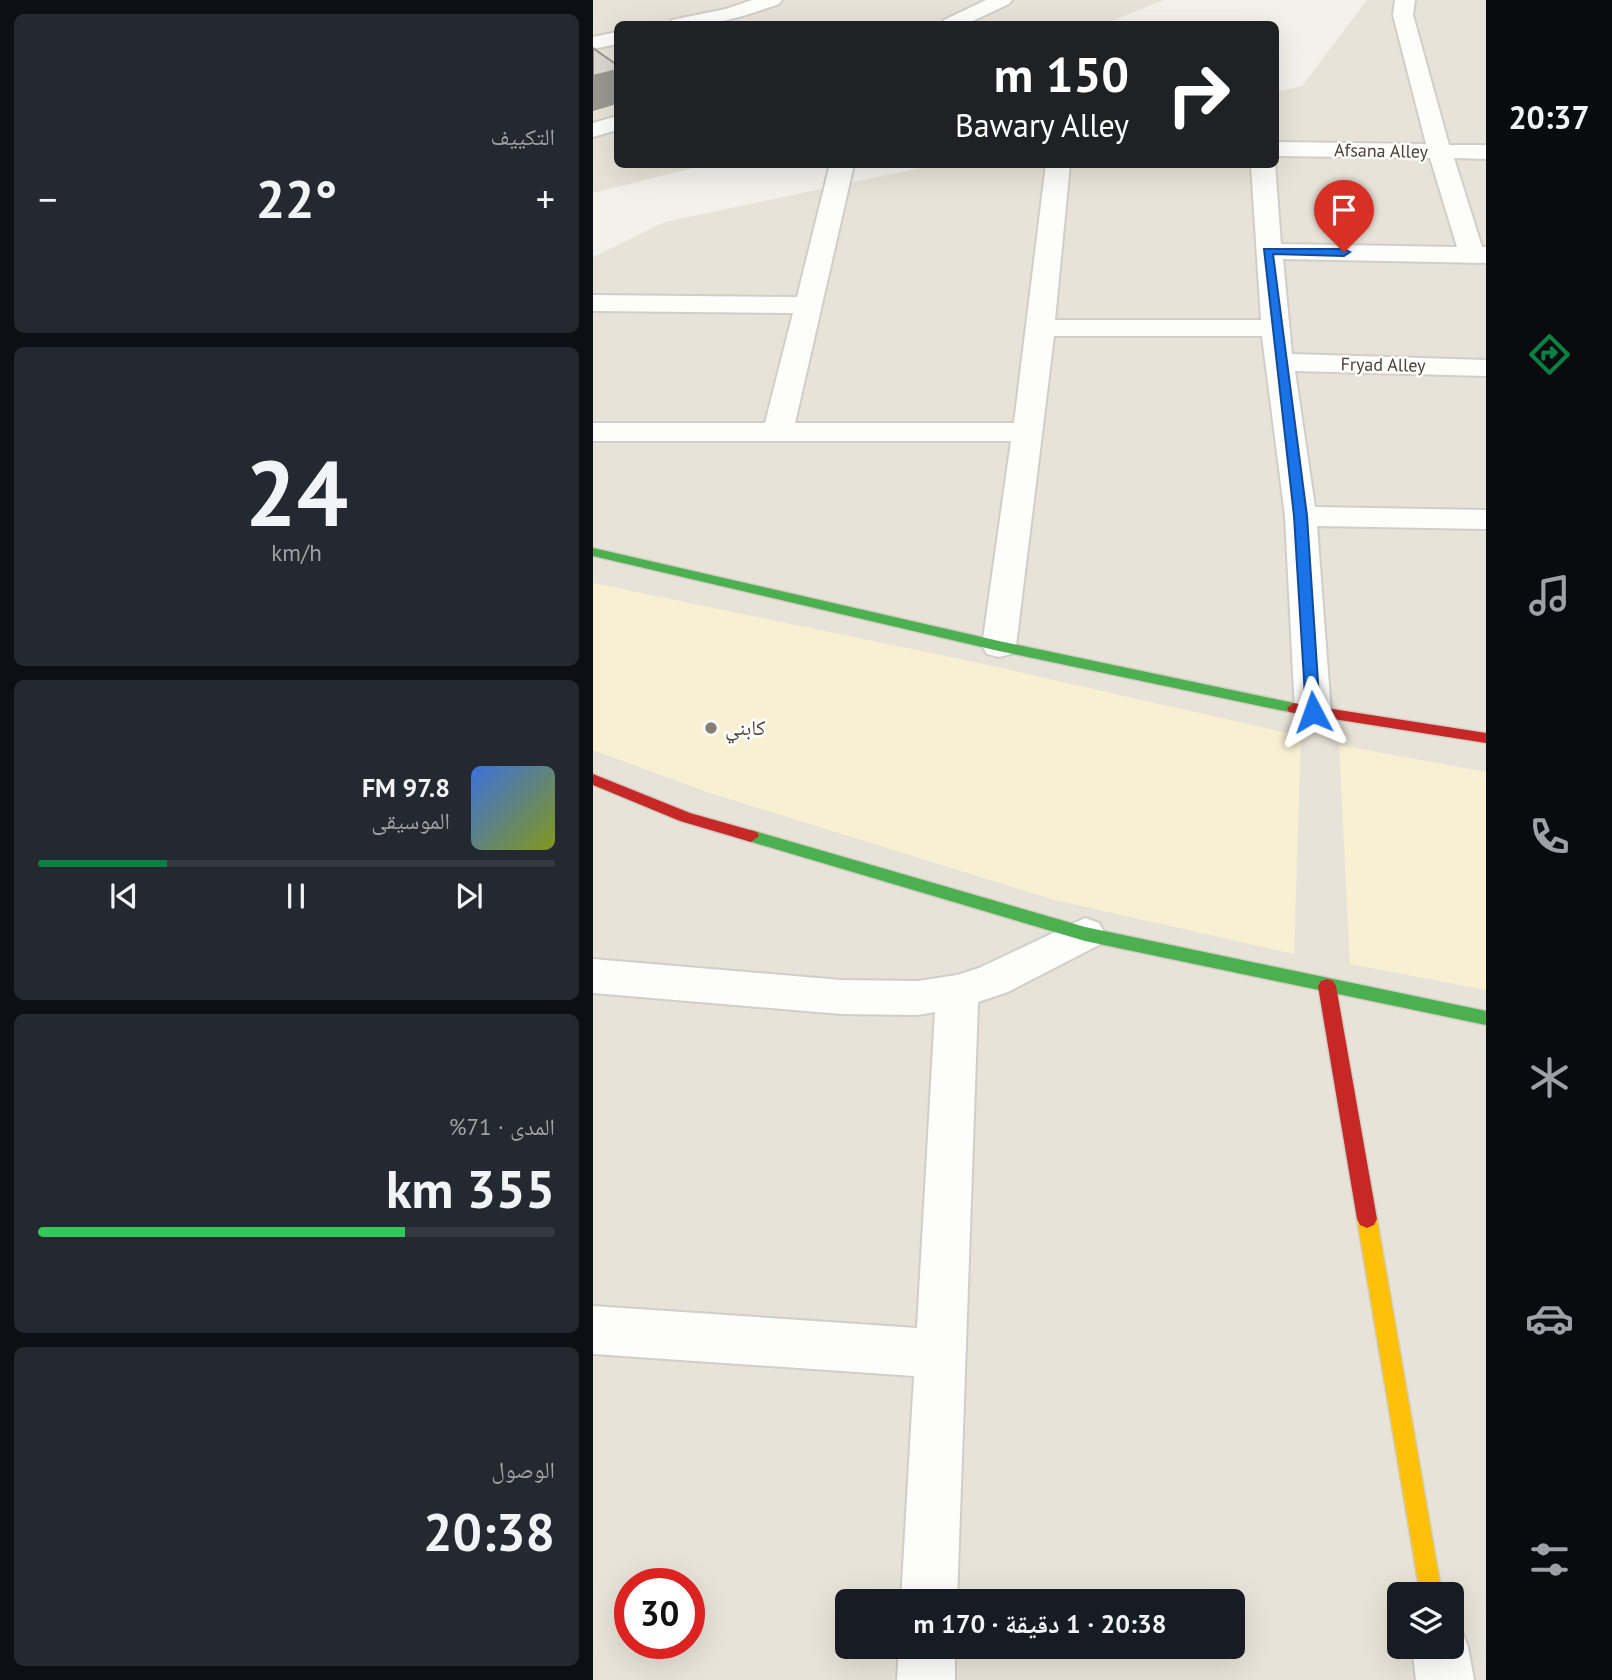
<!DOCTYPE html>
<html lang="ar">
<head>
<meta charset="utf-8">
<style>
  body { margin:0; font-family:"PT Sans","Noto Naskh Arabic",sans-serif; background:#242831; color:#f1f3f6; direction:rtl; height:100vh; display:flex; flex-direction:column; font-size:26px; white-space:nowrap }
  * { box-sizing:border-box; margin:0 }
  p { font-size:23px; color:#9ea1a6 }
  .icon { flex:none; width:38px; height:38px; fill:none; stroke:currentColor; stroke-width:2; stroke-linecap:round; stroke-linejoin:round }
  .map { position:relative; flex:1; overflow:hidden; direction:ltr }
  .side { display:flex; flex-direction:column; gap:14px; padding:14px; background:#0d0f14; width:593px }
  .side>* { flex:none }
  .top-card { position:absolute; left:21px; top:21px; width:665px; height:147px; border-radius:10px; box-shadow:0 7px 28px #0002; direction:rtl; background:#202124; color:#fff; overflow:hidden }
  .buttons { position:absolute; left:794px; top:1582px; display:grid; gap:14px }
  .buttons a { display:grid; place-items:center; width:77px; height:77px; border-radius:10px; background:#171b24; box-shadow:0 7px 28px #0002; font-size:35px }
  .speed { position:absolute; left:21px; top:1568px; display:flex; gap:14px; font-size:35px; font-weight:700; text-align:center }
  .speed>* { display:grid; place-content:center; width:91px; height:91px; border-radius:50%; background:#171b24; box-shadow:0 7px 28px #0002; line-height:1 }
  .speed .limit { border:10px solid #d22; background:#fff; color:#111 }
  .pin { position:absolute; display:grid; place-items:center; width:60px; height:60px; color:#fff; margin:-72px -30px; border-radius:50% 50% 50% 0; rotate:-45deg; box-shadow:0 0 7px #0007 }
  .pin .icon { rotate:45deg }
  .me { position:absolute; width:77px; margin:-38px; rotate:356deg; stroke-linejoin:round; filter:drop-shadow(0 0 5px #0008) }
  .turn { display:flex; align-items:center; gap:24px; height:147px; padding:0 35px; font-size:32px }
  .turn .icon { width:91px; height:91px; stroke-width:2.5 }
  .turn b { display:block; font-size:49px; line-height:60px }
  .big { font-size:52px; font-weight:700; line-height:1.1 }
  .side .card { flex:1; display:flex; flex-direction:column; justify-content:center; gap:10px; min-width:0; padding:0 24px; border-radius:10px; background:#242831 }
  .side .dial { align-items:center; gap:0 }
  .dial b { font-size:91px; line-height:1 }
  .song { display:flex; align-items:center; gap:21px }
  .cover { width:84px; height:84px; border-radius:10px; background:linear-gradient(135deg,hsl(220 70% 55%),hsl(70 70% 35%)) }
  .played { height:7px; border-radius:4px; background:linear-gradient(90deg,#0b8043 25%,#363941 25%) }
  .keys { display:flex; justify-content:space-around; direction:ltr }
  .heat { display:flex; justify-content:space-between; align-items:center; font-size:38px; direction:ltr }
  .charge { height:10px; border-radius:5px; background:linear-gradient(90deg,#34c759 71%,#363941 0) }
  .trip { position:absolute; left:242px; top:1589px; width:410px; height:70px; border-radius:10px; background:#171b24; box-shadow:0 7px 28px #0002; font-weight:700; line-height:70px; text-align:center; direction:rtl }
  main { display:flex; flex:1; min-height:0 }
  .menu { display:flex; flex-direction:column; width:126px; justify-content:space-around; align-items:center; background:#090b0e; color:#9ea1a6 }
  .menu .icon { width:49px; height:49px }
  .menu .active { color:#0b8043 }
  .menu b { font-size:32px; color:#f1f3f6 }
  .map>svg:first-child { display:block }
</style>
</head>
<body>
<main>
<nav class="menu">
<b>20:37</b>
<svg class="icon active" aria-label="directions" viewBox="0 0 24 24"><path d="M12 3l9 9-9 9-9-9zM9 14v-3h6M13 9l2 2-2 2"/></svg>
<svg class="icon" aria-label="music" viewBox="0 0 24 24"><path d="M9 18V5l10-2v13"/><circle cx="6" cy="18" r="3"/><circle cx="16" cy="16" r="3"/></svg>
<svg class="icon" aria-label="phone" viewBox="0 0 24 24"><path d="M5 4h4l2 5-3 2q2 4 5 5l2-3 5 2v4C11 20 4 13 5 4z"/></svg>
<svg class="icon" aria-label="climate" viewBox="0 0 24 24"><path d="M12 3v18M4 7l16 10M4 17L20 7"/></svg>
<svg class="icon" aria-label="car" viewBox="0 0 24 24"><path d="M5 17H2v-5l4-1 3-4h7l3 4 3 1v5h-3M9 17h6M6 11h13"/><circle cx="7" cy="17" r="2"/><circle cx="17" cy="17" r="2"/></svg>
<svg class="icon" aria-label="filters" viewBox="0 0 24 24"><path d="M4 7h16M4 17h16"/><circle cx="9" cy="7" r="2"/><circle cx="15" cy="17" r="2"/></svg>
</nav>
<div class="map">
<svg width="893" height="1680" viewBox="0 0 893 1680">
  <rect width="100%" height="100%" fill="#f2f1ec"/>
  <g fill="#e7e3d8" fill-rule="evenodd">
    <polygon points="0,0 571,0 511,24 24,24 24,164 112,165 0,193"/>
    <path d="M774,0H893V1680H0V257L72,222L342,165L682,164L683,92L709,86ZM37,1584H96V1643H37ZM807,1594H859V1647H807ZM254,1601H639V1647H254Z"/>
  </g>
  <g fill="#f9f0d4">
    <polygon points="0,583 386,663 708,736 701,954 458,899 114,792 0,750"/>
    <polygon points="746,745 893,772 893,990 757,964"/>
  </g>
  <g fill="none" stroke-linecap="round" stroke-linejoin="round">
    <defs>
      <g id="street">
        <path d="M159,0H189L186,4C149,17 115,28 76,24L79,20L133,9Z"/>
        <polygon points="393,0 419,0 416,4 373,24 348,24 351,20"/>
        <polygon points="802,0 822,0 820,15 856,145 893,145 893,159 861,158 889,247 893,247 893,263 690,259 699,354 893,360 893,376 702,371 722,507 893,510 893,529 724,526 738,712 733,721 720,724 707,721 702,712 692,516 669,336 461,336 423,646 418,654 406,657 394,654 389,646 418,441 0,441 0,423 172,423 200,313 0,311 0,295 204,297 237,164 261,164 202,423 421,423 453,164 477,164 462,320 668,320 658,164 682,164 688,244 864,247 837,158 682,156 682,142 833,144 800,15"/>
        <polygon points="24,32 24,44 0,49 0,37"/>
        <polygon points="24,116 24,130 0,137 0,123"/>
        <polygon points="492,918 506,923 512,934 506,945 415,992 385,1002 364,1601 308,1601 321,1376 0,1354 0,1306 324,1328 342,1012 325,1015 248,1014 0,993 0,959 248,980 325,981 364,975 386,968"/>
        <polygon points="859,1624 867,1627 875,1647 881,1680 823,1680 819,1647 859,1647"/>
        <polygon points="306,1647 362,1647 362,1680 304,1680"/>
      </g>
      <g id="fast">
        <polygon points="0,548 406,641 701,703 708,708 701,713 406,651 0,556"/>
        <polygon points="158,830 492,927 893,1011 893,1025 492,941 152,840 150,836 152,832"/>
      </g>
      <polygon id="slow" points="774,1210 781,1213 784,1219 849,1594 827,1594 764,1219 767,1213"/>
      <g id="jam">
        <polygon points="701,703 893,733 893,743 696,712 694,708"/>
        <polygon points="0,774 97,813 164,832 166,836 158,842 87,821 0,785"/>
        <polygon points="734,979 740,981 743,986 784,1219 781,1225 774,1228 767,1225 764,1219 725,986 728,981"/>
      </g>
    </defs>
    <use href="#street" stroke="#d1cec9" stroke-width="4"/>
    <use href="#fast" stroke="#d2cec2" stroke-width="3"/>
    <use href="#slow" stroke="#d2cec2" stroke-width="3"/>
    <use href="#jam" stroke="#d2cec2" stroke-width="3"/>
    <use href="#street" fill="#fdfdfc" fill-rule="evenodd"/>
    <use href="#fast" fill="#4caf50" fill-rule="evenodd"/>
    <use href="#slow" fill="#ffc107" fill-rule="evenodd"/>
    <use href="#jam" fill="#c62828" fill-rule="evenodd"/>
  </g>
  <polygon fill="#999792" points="24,70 24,104 0,111 0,76"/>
  <polygon fill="#dbd8d1" stroke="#999792" stroke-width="2" points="0,48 24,65 24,70 0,76"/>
  <polygon fill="#1a73e8" stroke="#114b97" stroke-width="2" points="671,249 751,249 757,252 751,256 680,254 714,516 727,712 720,717 713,712 701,516"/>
  <circle fill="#857f75" stroke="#fff" stroke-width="2.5" cx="118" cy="728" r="7"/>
  <g text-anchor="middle" stroke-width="5" stroke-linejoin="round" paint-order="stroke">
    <g font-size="18" fill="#4a4235" stroke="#fff">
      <text transform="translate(788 151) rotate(1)" y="6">Afsana Alley</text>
      <text transform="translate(790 365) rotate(1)" y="6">Fryad Alley</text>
    </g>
    <g font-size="21" fill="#4a4235" stroke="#fff" text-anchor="start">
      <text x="132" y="735">كابني</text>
    </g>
  </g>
</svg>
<div class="buttons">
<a><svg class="icon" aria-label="layers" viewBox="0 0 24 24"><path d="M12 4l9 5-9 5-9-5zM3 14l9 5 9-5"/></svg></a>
</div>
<div class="speed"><div class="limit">30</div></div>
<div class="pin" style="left:751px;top:252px;background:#d93025"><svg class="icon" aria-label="arrive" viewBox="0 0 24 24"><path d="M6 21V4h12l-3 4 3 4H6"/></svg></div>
<svg class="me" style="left:720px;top:712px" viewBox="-20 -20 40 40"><path d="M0-17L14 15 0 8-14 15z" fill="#1a73e8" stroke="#fff" stroke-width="4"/></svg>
<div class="trip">20:38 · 1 دقيقة · 170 m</div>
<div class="top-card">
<div class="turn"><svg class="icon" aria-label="right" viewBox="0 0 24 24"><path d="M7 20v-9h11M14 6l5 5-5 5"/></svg><div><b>150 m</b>Bawary Alley</div></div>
</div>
</div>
<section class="side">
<div class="card"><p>التكييف</p>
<div class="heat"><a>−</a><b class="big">22°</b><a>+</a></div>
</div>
<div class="card dial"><b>24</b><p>km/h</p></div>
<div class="card">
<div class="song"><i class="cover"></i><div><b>97.8 FM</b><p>الموسيقى</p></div></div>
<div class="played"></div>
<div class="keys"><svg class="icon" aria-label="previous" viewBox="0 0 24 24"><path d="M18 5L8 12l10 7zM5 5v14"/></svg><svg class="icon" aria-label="pause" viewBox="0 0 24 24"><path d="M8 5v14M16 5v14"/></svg><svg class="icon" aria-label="next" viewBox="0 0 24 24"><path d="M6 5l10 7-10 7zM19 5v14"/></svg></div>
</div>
<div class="card"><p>المدى · 71%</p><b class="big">355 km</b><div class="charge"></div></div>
<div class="card"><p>الوصول</p><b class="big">20:38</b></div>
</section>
</main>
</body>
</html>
